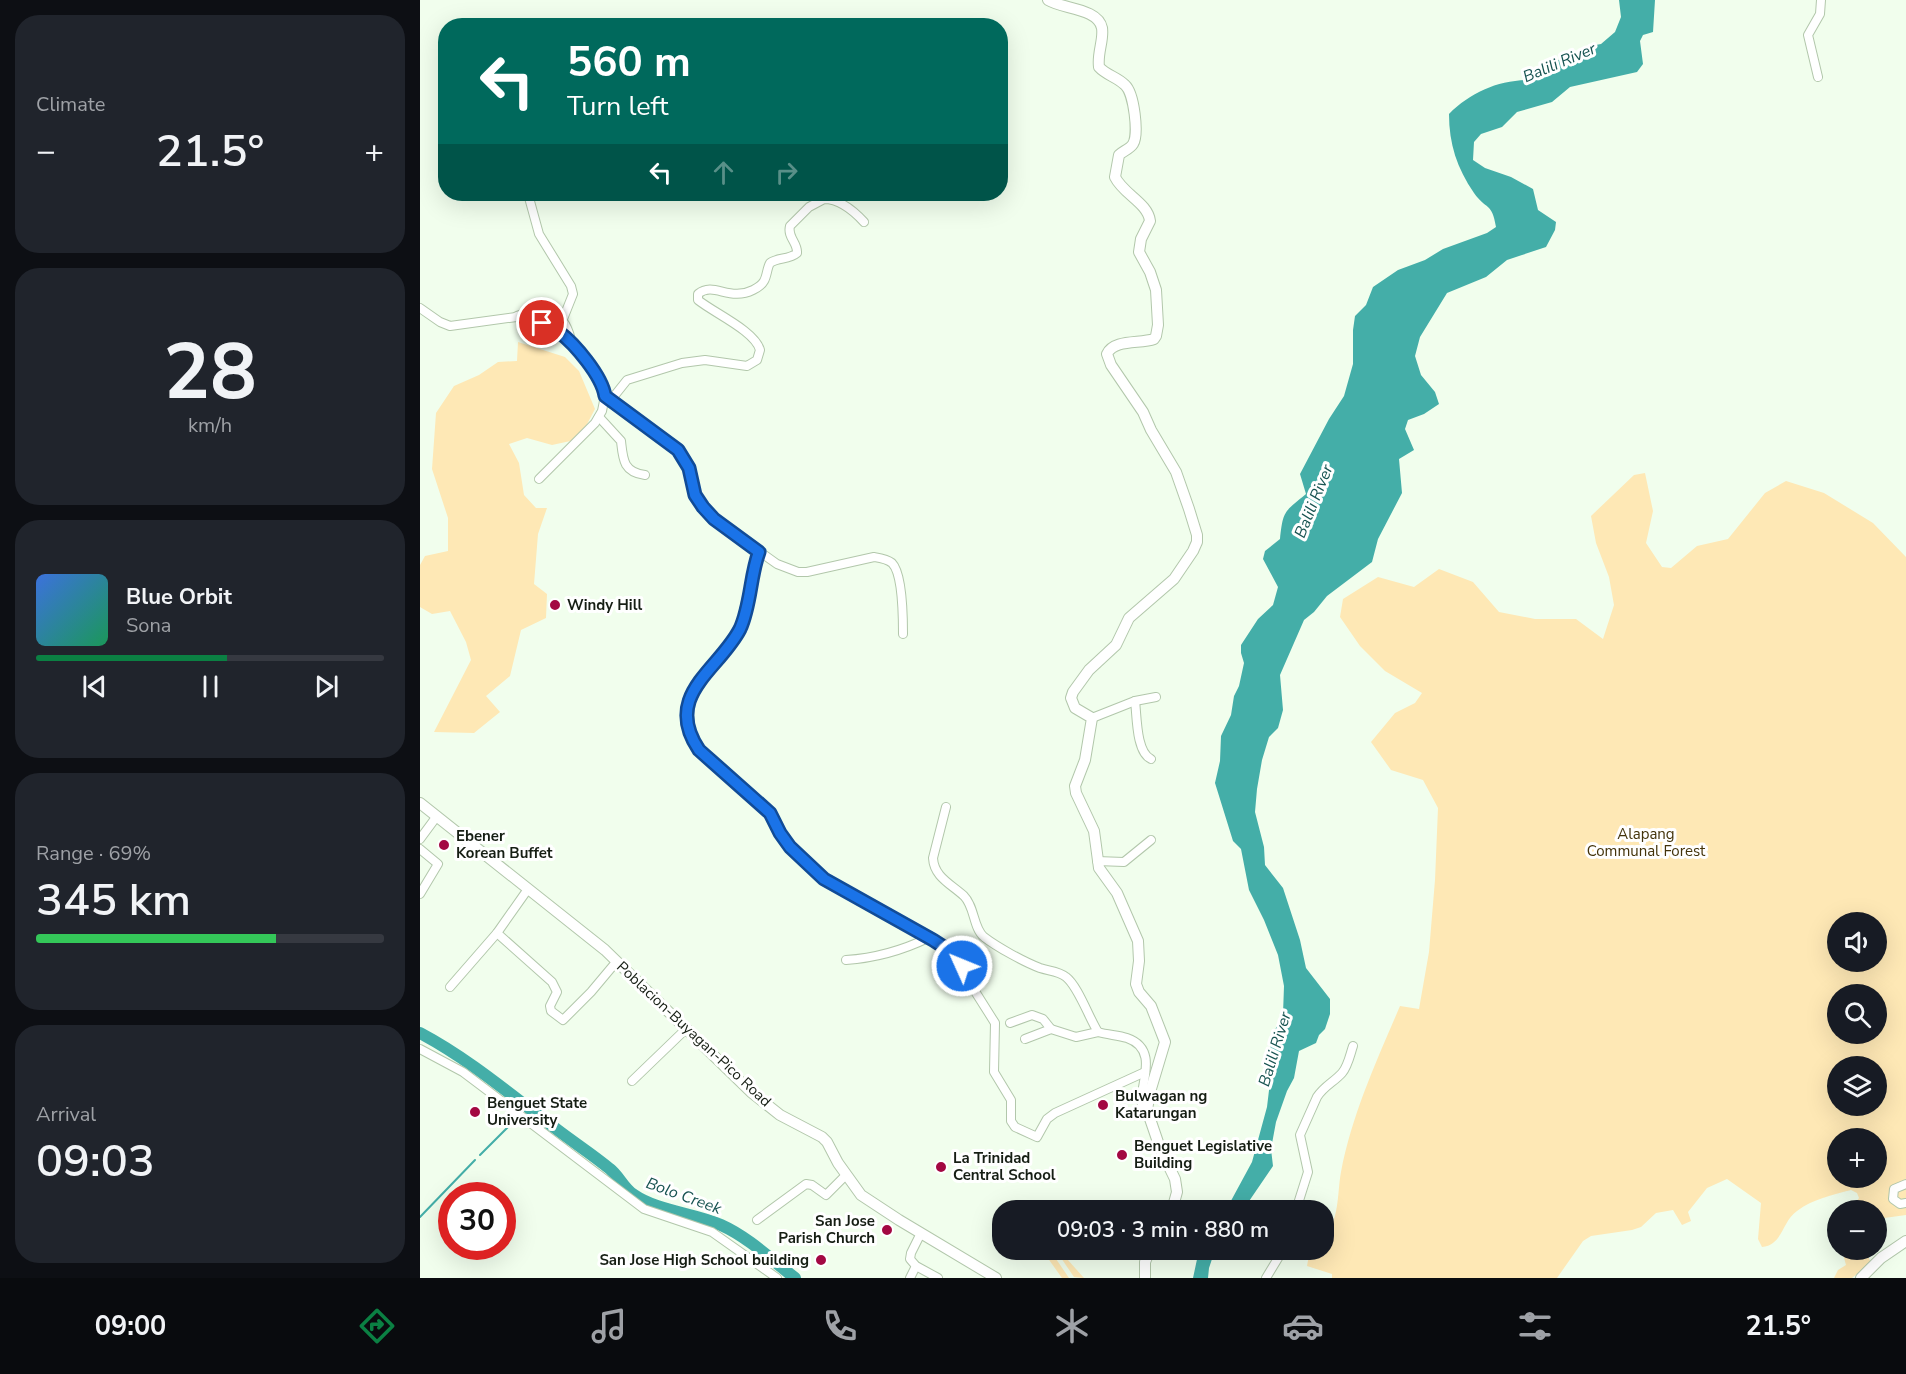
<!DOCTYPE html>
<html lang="en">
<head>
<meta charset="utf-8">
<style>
  body { margin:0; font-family:"Nunito Sans",sans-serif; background:#20242c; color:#f1f3f6; height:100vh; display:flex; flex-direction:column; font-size:22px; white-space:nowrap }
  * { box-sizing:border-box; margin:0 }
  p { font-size:20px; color:#9ea1a6 }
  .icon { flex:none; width:33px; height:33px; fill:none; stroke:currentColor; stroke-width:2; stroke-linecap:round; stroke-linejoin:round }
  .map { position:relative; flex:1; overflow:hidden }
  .details { display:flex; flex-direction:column; gap:15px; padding:15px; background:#0d0f14; width:420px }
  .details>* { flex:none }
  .top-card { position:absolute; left:18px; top:18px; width:570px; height:183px; border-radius:24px; box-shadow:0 6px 24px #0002; background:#00695c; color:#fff; overflow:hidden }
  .buttons { position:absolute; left:1407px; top:912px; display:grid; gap:12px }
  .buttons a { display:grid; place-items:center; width:60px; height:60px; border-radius:50%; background:#171b24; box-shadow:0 6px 24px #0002; font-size:30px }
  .speed { position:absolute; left:18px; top:1182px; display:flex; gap:12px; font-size:30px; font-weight:700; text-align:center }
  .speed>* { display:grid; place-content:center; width:78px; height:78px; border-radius:50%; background:#171b24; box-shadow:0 6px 24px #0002; line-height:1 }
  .speed .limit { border:9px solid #d22; background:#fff; color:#111 }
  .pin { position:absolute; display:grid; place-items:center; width:51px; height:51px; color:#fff; margin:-26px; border:3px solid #fff; border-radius:50%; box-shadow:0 2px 6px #0007 }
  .me { position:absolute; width:66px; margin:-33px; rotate:314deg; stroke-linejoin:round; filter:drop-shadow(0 0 4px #0008) }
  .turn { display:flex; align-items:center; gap:21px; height:126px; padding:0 30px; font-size:27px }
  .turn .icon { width:78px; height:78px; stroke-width:2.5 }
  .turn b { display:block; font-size:42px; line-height:51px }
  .lanes { display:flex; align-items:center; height:57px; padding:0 30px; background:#0003; justify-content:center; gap:30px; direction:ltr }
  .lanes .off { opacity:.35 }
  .big { font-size:45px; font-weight:600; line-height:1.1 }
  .details .widget { flex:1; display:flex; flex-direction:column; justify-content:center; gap:9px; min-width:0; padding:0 21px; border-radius:24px; background:#20242c }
  .details .dial { align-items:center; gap:0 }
  .dial b { font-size:78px; line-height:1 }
  .song { display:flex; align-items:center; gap:18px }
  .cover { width:72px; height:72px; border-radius:9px; background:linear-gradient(135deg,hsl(220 70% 55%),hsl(150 70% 35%)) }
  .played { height:6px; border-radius:3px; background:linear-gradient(90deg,#0b8043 55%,#363941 55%) }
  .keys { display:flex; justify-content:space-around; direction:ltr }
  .heat { display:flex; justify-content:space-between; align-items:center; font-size:33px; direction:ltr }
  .charge { height:9px; border-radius:4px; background:linear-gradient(90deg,#34c759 69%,#363941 0) }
  .trip { position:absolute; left:572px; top:1200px; width:342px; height:60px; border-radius:24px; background:#171b24; box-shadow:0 6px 24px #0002; font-weight:600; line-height:60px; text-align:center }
  .tabs { display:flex; height:96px; justify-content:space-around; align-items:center; background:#090b0e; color:#9ea1a6 }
  .tabs .icon { width:42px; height:42px }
  .tabs .active { color:#0b8043 }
  .tabs b { font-size:27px; color:#f1f3f6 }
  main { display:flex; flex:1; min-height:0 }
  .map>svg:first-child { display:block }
</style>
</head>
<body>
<main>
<section class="details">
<div class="widget"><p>Climate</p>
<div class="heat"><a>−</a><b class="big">21.5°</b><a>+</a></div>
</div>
<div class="widget dial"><b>28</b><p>km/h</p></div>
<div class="widget">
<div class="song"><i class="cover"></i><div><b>Blue Orbit</b><p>Sona</p></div></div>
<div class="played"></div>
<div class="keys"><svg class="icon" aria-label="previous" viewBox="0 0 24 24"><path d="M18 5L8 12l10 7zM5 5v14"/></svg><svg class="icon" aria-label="pause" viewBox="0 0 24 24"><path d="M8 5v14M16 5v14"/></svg><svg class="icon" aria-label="next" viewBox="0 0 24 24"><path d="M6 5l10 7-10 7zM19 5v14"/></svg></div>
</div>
<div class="widget"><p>Range · 69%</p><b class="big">345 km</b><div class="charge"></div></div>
<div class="widget"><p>Arrival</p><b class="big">09:03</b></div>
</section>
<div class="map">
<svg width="1486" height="1278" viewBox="0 0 1486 1278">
  <rect width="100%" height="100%" fill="#f1feed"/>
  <g fill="#fee8b5" fill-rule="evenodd">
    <polygon points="98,342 145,357 159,371 175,409 165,428 155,440 132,445 107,438 89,444 99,463 104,495 116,508 127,508 118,534 114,584 127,594 126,618 101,630 90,676 66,696 80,712 54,733 14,732 51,660 46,642 30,611 12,614 0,607 0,565 5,556 28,551 28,518 12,469 16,413 34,386 59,375 78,362 97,361"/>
    <path d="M1225,473L1233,511L1226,543L1242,567L1251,568L1277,546L1308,539L1345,493L1366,481L1404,493L1453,523L1486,557V1215L1457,1219L1456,1210H1430L1439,1198L1437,1193L1431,1190C1412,1195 1393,1199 1377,1211C1362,1221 1363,1245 1342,1247L1338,1239L1341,1203L1307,1179L1287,1188L1268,1212L1271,1221L1262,1225L1253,1210L1236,1213L1221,1227L1212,1230L1171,1236L1163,1241L1137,1278H912V1274L887,1266L890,1250H903V1237C920,1222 917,1193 921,1172C932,1114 957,1060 980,1006L999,1009L1009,952L1015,880L1018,808L1003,780L971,770L951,742L975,713L995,703L1002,693L965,671L940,646L920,617L923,599L958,577L994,587L1019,569L1053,582L1079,612L1115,619H1156L1183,639L1194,605L1189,577L1176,543L1171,516L1214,475ZM1418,922H1456V962H1418ZM1418,994H1456V1034H1418ZM1418,1066H1456V1106H1418ZM1418,1138H1456V1178H1418Z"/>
    <polygon points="622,1250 630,1250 649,1278 642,1278"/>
    <polygon points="639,1250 664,1278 654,1277 637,1252"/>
    <polygon points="1422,1250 1444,1250 1451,1262 1432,1278 1414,1278 1418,1270 1426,1265"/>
  </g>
  <g fill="#44aea8">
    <path d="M1199,0H1235L1233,32L1223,35L1220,41L1223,64L1217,72L1150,87L1132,102L1097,112L1082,127L1061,134L1054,142L1053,160L1065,168L1091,177L1113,189L1118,210L1136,222L1135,230L1126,247L1087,260L1066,277L1027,293L1000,337L995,356L1001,375L1015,392L1019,404L1004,414L988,420L985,429L994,450L979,459L982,493L958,539L952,562L907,596L894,612L884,620L860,675L863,710L858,728L849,737L842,760L837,789L835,812L844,847L845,865L863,888L880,940L886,968L910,999V1014L905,1029L899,1035L896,1043L879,1051L874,1078L867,1091L856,1122L851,1149L853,1166L823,1210H806L832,1162L847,1107L850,1082L848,1055L853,1034L863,1014L864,986L858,955L844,920L829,890L821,849L813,841L795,783L800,761L801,736L811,715L814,696L819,686L824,663L821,653V645L838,619L853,605L858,587L843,559L845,551L860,539C863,511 864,512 886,494L880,474L909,419L924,396L933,364V330L935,316L946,305L953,287L978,270L1005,260L1023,249L1067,233L1076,227C1072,202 1066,210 1054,193C1037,168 1029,144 1029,114C1051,92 1079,80 1110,80L1123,68L1146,56L1156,55L1165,47L1181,44L1195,32L1201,17Z"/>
    <polygon points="779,1250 795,1250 789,1268 788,1278 773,1278"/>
  </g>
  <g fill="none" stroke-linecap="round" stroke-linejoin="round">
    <g stroke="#44aea8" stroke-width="2">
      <polyline points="104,1111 107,1106"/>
      <polyline points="60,1155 93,1122"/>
      <polyline points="0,1217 55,1160"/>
    </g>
    <path stroke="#44aea8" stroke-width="12" d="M0,1033C49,1059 91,1095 135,1128C153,1142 172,1154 190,1169C199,1176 204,1189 214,1195C237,1211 274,1213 301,1225C328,1237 352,1260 375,1278"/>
    <defs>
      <g id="street">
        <polyline points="1398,77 1388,35 1400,14 1401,0"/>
        <polyline points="108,194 119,234 151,286 153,294 143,319"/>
        <path d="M0,308L20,322L30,326L96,317L122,323L139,332L152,345L174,371L182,385L185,396L258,450L269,468L275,495L283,507L294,519L357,564L378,572H387L454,557C460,558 467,559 472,563C483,574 483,618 483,634"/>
        <path d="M97,316C128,304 146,311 152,345"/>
        <path d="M191,400L207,380L262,363L285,360L327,366L337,360L340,350C335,331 294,313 278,300V294C294,281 309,302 333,290C337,288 342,285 344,281C347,276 347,268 350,263C358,257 369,260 377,253C378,243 367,237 370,226L389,207L404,199C420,199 433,210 444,222"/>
        <path d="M179,417L201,441C203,459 203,472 225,475"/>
        <polyline points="119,479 175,423 182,411 185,396"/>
        <polyline points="339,552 333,570 320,628 310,643 292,664 273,690 268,715 269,732 273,742 279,750 350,813 360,833 370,847 404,879 513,941 539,959 551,985 575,1023 574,1072 591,1100 591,1121 595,1127 617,1137 627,1119 635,1113 725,1072"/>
        <path d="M715,701C717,716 716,752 731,759"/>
        <polyline points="672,718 715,701 736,697"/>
        <path d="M526,807L513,858C514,877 531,884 544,896C555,907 553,928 564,937C577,947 604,962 620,968C629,971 639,971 646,977C658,986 669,1018 678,1032C688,1035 698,1035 707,1038C736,1048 724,1076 721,1099L722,1105L727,1110"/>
        <polyline points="0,839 17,816"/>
        <polyline points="0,849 18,864 0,894"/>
        <polyline points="677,861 704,862 731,840"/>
        <polyline points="77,933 132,982 137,992 130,1006 131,1011 143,1020 171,992 197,961"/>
        <path d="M426,960C456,958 481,951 508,938"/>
        <polyline points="30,987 77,933 108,889"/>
        <polyline points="590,1023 612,1015 623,1019 631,1029"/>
        <polyline points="605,1039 631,1029 656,1037 678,1032"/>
        <polyline points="0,1049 43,1072 224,1209 292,1232 357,1278"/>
        <polyline points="212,1081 267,1028"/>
        <polyline points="1486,1184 1474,1189 1473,1199 1480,1204 1486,1203"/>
        <path d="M876,1210L888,1172L880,1135L897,1097C904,1086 914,1082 922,1073C928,1066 930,1055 933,1046"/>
        <polyline points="337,1220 386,1184 392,1185 406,1195 426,1175"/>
        <polyline points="501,1233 491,1253 490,1259 496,1266 518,1278"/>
        <polyline points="490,1278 496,1266"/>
        <polyline points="846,1278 863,1250"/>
      </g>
      <g id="secondary">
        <path d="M628,0C642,9 678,8 682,28C684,40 677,53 679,67C686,75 697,77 705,85C714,93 719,134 713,144C710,149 703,151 699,155L695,177C703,194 728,203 730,221L721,239L719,252L730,272L736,290L738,325L736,336L734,339C720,344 694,339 687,354L691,365L723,412L731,430L756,472L769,509L777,535V542L773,551L754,579L709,618L696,645L669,670L653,692L651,698L655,708L672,718L665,760L655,786L656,793L674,831L679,868L697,893L718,941L719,961L716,984L719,992L731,1006L745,1042L730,1092L727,1110L740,1148L755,1179L757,1192L752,1210"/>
        <polyline points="0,803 185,950 331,1092 360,1115 402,1137 407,1142 418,1163 441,1195 479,1220 576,1278"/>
        <polyline points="725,1278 725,1262 730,1250"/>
        <polyline points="1441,1278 1461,1258 1486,1241"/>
      </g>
    </defs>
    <use href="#street" stroke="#b2c7ab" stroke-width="10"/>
    <use href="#secondary" stroke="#b2c7ab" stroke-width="12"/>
    <use href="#street" stroke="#fff" stroke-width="8"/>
    <use href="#secondary" stroke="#fff" stroke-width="10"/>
  </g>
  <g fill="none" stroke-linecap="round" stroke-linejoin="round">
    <defs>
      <path id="route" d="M122,323C127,326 134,328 139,332C155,344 182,376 185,396L258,450L269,468L275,495L283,507L294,519L339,552C330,576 331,605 320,629C299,670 242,695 279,750L350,813L360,833L370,847L404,879L513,940L533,953L542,966"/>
    </defs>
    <use href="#route" stroke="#114b97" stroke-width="15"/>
    <use href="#route" stroke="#1a73e8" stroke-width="10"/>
  </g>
  <g fill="#a30842" stroke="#fff" stroke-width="2">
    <circle cx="135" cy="605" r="6"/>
    <circle cx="24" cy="845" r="6"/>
    <circle cx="683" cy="1105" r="6"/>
    <circle cx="55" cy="1112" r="6"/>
    <circle cx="702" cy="1155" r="6"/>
    <circle cx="521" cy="1167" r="6"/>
    <circle cx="467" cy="1230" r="6"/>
    <circle cx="401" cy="1260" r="6"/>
  </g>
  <g text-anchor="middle" stroke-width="6" stroke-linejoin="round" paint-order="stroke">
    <g font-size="15" font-weight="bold" fill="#161e14" stroke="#fff" text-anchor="start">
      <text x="147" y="610">Windy Hill</text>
      <text x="36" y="841">Ebener<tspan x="36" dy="17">Korean Buffet</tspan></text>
      <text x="695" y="1101">Bulwagan ng<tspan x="695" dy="17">Katarungan</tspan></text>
      <text x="67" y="1108">Benguet State<tspan x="67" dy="17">University</tspan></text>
      <text x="714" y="1151">Benguet Legislative<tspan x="714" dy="17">Building</tspan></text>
      <text x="533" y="1163">La Trinidad<tspan x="533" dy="17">Central School</tspan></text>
      <text x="455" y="1226" text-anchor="end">San Jose<tspan x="455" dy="17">Parish Church</tspan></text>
      <text x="389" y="1265" text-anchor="end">San Jose High School building</text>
    </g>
    <g font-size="15" fill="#43330a" stroke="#fff">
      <text x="1226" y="839">Alapang<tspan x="1226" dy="17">Communal Forest</tspan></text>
    </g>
    <g font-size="15" fill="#161e14" stroke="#fff">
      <text transform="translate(274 1034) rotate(43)" y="5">Poblacion-Buyagan-Pico Road</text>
    </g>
    <g font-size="16" font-style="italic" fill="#175351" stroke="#fff">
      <text transform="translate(1139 62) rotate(-23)" y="6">Balili River</text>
      <text transform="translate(893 501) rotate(-68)" y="6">Balili River</text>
      <text transform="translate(854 1049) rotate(-73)" y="6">Balili River</text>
      <text transform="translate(264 1195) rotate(20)" y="6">Bolo Creek</text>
    </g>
  </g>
</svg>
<div class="buttons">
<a><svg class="icon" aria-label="sound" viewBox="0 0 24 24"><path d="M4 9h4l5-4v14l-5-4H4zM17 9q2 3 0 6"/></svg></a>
<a><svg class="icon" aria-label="search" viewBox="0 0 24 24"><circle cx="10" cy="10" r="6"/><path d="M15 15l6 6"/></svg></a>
<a><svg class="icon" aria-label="layers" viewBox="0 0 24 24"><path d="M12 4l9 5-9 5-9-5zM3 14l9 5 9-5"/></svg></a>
<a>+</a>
<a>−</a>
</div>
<div class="speed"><div class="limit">30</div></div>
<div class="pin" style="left:122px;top:323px;background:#d93025"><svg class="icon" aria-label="arrive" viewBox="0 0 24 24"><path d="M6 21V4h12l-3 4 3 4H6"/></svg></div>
<svg class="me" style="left:542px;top:966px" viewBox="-20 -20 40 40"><circle r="17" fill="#1a73e8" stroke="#fff" stroke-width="3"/><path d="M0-11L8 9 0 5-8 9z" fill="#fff"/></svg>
<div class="trip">09:03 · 3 min · 880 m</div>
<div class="top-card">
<div class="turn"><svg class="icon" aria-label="left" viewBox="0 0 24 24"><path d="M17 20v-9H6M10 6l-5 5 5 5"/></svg><div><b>560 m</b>Turn left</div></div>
<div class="lanes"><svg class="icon" aria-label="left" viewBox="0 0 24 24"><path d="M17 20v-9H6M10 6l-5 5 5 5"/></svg><svg class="icon off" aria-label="ahead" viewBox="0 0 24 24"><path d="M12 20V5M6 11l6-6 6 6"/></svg><svg class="icon off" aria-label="right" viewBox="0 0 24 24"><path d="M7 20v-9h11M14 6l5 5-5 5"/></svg></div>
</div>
</div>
</main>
<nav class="tabs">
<b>09:00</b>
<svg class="icon active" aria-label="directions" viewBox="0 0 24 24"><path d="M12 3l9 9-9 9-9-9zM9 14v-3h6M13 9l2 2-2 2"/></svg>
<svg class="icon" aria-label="music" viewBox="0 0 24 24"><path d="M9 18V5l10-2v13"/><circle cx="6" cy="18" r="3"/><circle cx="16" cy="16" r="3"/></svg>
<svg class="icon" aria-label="phone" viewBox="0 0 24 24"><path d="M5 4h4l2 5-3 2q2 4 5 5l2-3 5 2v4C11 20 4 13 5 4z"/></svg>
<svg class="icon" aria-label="climate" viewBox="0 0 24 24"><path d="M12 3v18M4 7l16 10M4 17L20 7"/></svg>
<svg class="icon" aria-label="car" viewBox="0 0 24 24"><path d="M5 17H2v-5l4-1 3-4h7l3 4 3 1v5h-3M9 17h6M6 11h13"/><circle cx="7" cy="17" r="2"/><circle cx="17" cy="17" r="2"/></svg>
<svg class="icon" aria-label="filters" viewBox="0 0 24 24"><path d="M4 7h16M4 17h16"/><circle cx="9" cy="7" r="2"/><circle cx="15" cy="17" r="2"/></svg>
<b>21.5°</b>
</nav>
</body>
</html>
